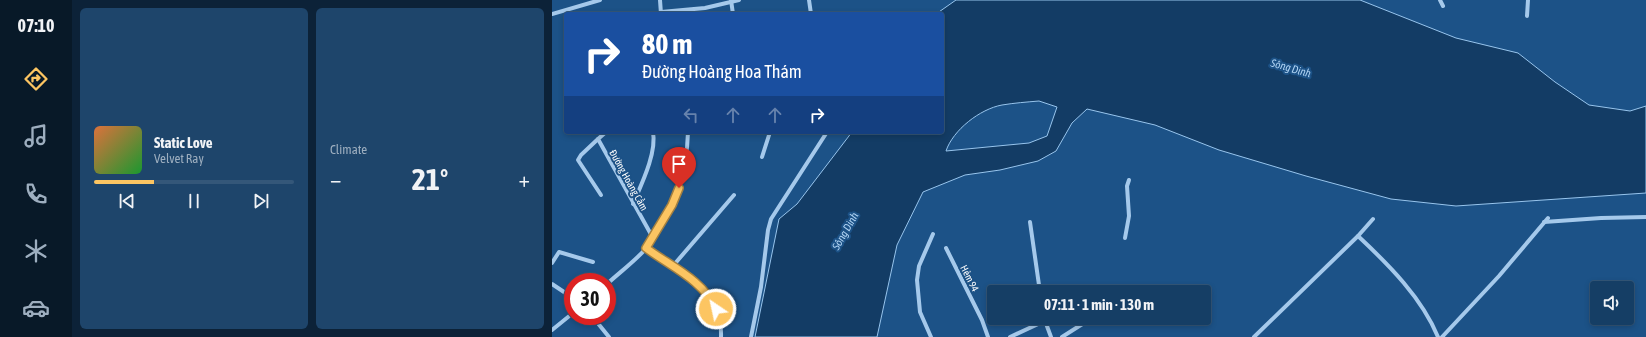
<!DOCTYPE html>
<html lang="en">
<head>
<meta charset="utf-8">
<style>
  body { margin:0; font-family:"Asap Condensed",sans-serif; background:#1e456b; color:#f1f3f6; height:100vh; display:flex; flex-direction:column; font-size:15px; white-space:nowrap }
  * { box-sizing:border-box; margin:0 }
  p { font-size:13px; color:#9daebf }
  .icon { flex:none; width:22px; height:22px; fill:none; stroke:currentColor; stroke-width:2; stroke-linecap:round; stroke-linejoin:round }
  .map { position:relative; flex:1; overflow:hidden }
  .sheet { display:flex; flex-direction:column; gap:8px; padding:8px; background:#0c2238; width:480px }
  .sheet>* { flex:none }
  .top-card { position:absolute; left:12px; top:12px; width:380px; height:122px; border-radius:4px; box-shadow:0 2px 6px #0003,0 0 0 1px #345779; background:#1a4fa0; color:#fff; overflow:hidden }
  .tools { position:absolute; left:1038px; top:281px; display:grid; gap:8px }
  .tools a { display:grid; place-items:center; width:44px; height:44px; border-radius:4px; background:#153e65; box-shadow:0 2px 6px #0003,0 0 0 1px #345779; font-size:20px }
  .speed { position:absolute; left:12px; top:273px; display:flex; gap:8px; font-size:20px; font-weight:700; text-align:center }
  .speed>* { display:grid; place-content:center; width:52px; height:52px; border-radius:50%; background:#153e65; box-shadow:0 2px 6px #0003,0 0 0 1px #345779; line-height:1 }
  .speed .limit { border:6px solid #d22; background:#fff; color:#111 }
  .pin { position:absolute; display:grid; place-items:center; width:34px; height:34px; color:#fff; margin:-41px -17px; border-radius:50% 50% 50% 0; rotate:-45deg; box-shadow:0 0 4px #0007 }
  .pin .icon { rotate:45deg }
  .me { position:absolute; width:44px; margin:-22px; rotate:326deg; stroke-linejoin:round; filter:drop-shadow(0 0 3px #0008) }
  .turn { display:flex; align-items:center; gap:14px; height:84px; padding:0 12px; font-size:18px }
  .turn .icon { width:52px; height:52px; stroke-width:2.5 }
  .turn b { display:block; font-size:28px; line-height:34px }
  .lanes { display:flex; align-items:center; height:38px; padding:0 12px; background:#0003; justify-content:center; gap:20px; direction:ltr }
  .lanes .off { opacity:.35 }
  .big { font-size:30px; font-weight:700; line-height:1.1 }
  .sheet .card { flex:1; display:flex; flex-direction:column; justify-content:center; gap:6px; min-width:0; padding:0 14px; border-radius:6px; background:#1e456b }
  .song { display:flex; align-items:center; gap:12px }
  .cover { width:48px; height:48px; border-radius:6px; background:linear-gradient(135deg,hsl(20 70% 55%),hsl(130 70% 35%)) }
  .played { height:4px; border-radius:2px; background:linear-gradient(90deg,#fcc562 30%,#345779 30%) }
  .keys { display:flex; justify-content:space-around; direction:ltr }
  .heat { display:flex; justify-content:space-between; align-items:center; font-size:22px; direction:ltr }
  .sheet .tiles { flex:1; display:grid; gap:8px; grid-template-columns:repeat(2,1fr) }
  .trip { position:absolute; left:435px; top:285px; width:224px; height:40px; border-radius:4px; background:#153e65; box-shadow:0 2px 6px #0003,0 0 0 1px #345779; font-weight:700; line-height:40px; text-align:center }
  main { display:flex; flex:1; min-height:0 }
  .dock { display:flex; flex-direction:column; width:72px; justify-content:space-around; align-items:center; background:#081928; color:#9daebf }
  .dock .icon { width:28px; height:28px }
  .dock .on { color:#fcc562 }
  .dock b { font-size:18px; color:#f1f3f6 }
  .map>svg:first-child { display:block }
</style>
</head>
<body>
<main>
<nav class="dock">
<b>07:10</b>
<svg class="icon on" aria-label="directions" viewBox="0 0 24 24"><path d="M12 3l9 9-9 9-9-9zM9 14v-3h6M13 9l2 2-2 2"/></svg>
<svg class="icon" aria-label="music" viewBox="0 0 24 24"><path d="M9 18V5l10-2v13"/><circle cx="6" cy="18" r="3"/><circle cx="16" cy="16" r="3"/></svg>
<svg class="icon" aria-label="phone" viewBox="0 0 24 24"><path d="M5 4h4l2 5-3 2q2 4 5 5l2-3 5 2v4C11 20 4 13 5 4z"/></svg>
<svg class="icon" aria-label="climate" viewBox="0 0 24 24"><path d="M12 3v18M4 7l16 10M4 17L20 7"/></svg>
<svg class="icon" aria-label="car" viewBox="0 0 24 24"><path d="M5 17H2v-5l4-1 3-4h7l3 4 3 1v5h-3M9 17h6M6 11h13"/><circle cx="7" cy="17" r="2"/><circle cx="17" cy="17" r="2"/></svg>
</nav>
<section class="sheet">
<div class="tiles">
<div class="card">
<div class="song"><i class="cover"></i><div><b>Static Love</b><p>Velvet Ray</p></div></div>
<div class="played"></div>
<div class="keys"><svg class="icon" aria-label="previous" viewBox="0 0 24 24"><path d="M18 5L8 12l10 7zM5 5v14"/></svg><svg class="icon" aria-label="pause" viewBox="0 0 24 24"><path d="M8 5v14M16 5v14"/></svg><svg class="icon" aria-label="next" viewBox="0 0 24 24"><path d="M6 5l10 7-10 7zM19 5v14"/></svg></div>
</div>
<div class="card"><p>Climate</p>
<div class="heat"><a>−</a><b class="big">21°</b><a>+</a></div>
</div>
</div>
</section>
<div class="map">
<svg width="1094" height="337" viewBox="0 0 1094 337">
  <rect width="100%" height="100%" fill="#1c5287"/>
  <path fill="#133c65" stroke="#98c5ed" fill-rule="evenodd" d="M404,0H808L904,38L966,53L1003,82L1037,105L1078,111L1094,106V193L904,206L839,199L754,176L667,150L603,125L535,109L520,123L504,151L486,161L448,170L413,175L371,192L345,245L325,337H203L227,219L245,204L300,132H390V14H384ZM487,101L505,107L495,136L477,143L394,151C401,130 428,109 450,105C462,103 475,102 487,101Z"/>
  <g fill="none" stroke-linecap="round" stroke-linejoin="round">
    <g stroke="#a5c9eb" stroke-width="4">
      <polyline points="108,0 109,14"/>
      <polyline points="179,0 181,14"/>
      <polyline points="257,0 259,14"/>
      <polyline points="888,0 891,6"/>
      <polyline points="109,12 153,8 187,0"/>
      <polyline points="0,14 48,0"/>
      <polyline points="975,16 976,0"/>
      <polyline points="54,132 46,139 101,238"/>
      <polyline points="46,139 29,155 26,160 49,195"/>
      <polyline points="210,157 218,132"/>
      <path d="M81,204C89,185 105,153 101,132"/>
      <polyline points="478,222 488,292"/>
      <polyline points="992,222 1049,218 1094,217"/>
      <path d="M806,236C837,265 870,298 886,337"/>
      <polyline points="573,238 577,216 575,186 577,180"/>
      <path d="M94,248C125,272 171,290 169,337"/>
      <polyline points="394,248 430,320 436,337"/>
      <polyline points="0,263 7,252 41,262"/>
      <polyline points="120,267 182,195"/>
      <polyline points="0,284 21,298"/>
      <path d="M55,284C69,271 86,259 98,244C122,211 135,172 136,132"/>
      <polyline points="40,316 57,337"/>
      <polyline points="492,318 499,337"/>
      <polyline points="0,330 21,313"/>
      <polyline points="199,337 209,287 216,230 219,219 275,132"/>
      <polyline points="379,337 368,312 365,280 367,266 381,234"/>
      <polyline points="458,337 499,318"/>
      <polyline points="510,337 532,323"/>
      <polyline points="702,337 806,236 821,219"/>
      <polyline points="890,337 947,276 996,218"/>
    </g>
  </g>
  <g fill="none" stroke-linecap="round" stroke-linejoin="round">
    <defs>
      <path id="route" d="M127,188L120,205L94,248C118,266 151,280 164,309"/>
    </defs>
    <use href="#route" stroke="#a48040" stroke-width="10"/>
    <use href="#route" stroke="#fcc562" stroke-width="7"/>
  </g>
  <g text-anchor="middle" stroke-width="4" stroke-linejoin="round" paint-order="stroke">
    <g font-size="10" fill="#fff" stroke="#1c5287">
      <text transform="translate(77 180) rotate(61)" y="4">Đường Hoàng Cầm</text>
      <text transform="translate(418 278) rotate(63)" y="4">Hẻm 94</text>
    </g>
    <g font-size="11" font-style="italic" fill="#b0d3f3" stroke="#1c5287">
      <text transform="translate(739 68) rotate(16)" y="4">Sông Dinh</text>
      <text transform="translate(293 231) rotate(-60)" y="4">Sông Dinh</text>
    </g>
  </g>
</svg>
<div class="tools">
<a><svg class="icon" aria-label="sound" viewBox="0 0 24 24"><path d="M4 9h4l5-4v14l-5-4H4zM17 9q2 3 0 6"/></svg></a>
</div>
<div class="speed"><div class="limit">30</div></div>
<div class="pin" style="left:127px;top:188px;background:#d93025"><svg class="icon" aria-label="arrive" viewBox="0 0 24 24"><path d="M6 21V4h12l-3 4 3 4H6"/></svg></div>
<svg class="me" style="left:164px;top:309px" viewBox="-20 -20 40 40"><circle r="17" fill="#fcc562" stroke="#fff" stroke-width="3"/><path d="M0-11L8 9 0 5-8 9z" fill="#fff"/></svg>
<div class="trip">07:11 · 1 min · 130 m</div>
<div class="top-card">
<div class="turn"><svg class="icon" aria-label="right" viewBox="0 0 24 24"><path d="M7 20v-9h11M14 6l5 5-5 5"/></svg><div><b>80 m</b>Đường Hoàng Hoa Thám</div></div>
<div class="lanes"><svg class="icon off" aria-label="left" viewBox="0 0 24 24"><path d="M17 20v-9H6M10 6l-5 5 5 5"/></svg><svg class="icon off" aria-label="ahead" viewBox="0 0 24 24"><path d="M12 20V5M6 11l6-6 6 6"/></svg><svg class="icon off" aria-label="ahead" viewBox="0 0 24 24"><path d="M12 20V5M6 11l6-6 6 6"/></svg><svg class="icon" aria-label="right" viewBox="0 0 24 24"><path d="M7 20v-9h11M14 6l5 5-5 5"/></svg></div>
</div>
</div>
</main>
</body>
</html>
